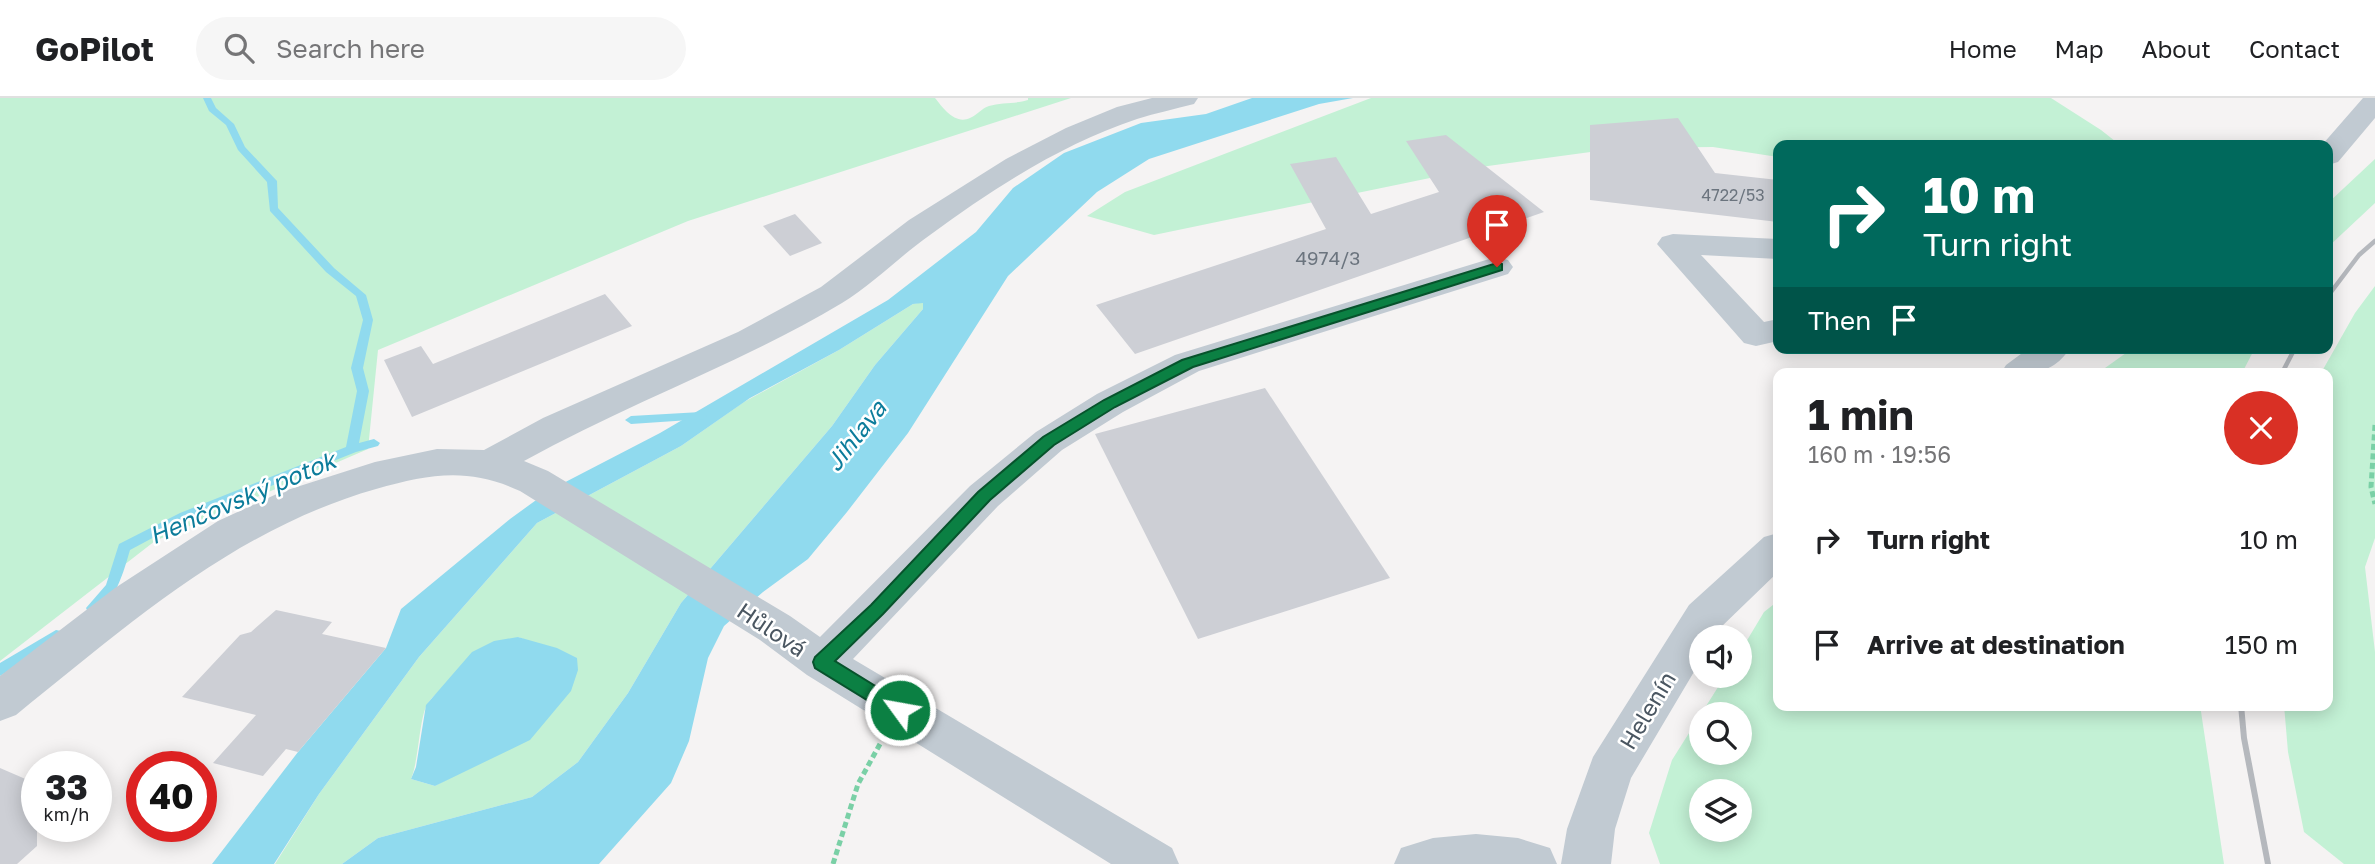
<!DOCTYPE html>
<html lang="en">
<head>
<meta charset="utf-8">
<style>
	body { margin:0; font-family:"Golos Text",sans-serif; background:#f6f6f6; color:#202124; height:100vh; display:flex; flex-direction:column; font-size:26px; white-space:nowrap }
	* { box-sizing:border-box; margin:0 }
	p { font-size:23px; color:#757577 }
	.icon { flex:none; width:38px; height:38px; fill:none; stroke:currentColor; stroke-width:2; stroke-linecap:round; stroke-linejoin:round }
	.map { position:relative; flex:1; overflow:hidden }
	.panel { position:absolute; left:1773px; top:270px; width:560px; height:343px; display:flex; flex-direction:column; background:#fff; border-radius:14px; box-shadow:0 4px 18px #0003 }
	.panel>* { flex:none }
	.hud { position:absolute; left:1773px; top:42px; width:560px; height:214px; border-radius:14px; box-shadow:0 4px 18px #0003; background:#00695c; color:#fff; overflow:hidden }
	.buttons { position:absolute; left:1689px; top:527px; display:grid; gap:14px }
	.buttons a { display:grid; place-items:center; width:63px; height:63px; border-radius:50%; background:#fff; box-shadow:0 4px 18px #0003; font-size:35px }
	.speed { position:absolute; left:21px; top:653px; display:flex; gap:14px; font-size:35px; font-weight:700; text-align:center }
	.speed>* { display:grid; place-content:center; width:91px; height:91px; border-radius:50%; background:#fff; box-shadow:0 4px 18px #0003; line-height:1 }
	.speed small { font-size:18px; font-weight:400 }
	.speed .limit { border:10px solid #d22; background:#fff; color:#111 }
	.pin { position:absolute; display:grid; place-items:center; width:60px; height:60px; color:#fff; margin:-72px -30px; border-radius:50% 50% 50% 0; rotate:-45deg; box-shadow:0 0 7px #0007 }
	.pin .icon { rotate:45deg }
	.me { position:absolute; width:77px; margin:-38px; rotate:302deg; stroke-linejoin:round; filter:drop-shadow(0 0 5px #0008) }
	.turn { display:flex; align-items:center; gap:24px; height:147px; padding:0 35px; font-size:32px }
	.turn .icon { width:91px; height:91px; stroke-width:2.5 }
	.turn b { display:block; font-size:49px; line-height:60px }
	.then { display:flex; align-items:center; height:66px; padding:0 35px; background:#0003; gap:14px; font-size:26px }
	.round { display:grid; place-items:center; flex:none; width:74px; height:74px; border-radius:37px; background:#f6f6f6 }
	.summary { display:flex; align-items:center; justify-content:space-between; height:119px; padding:0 35px }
	h1 { font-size:42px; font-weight:700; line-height:52px }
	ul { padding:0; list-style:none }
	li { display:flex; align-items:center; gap:21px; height:105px; padding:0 35px }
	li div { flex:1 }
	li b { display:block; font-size:26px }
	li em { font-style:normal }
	header { display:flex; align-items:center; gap:42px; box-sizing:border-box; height:98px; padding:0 35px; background:#fff; border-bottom:2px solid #e0e0e0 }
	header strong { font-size:33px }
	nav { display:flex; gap:38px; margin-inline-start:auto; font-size:24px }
	.search { width:490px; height:63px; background:#f6f6f6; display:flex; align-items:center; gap:18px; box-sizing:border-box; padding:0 24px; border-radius:38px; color:#757577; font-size:26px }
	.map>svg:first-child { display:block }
</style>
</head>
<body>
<header>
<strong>GoPilot</strong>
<div class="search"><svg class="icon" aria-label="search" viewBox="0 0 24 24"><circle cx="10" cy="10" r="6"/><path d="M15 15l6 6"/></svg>Search here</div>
<nav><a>Home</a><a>Map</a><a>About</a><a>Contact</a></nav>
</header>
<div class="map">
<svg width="2375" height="766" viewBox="0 0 2375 766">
	<rect width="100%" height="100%" fill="#f5f3f3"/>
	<g fill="#c3f1d5" fill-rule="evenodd">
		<path d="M0,0h935c8,10 20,27 35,20 7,-3 12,-10 19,-12 12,-4 27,-2 39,-6v-2h43l-383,123 -310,129 -10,99 -213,92 -155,120z"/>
		<polygon points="1371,0 2051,0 2101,32 2120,47 1778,47 1778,59 1713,49 1620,50 1488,68 1154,137 1087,118 1125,94"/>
		<polygon points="2375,61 2375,105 2328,149 2328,105"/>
		<polygon points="2375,188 2375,440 2365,469 2375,554 2375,766 2344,766 2304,734 2288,654 2284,607 2328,607 2328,275 2321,275 2355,215"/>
		<path d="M923,204v7l-48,56 -43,61 -151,177 -53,90 -50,69 -46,35 -154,41 -36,26h-67l44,-70 100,-137 118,-134 144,-77 63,-44 95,-52 74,-46zM518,539l16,6 -62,123 -37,20 -24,-7c8,-19 8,-60 16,-74 9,-18 71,-54 91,-68z"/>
		<polygon points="2133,250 2255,250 2242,275 2098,275"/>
		<path d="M1778,503v104h422l24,159h-564l-11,-31 23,-73 53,-84h15v-24l24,-40zM1740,616v38h-39v-38zM1740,693v39h-39v-39z"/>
	</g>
	<g fill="#90daee">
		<polygon points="1252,0 1353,0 1319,6 1149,61 1097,94 1008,178 908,335 847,414 808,461 763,494 724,528 708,560 689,643 671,685 599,766 342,766 378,740 532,699 578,664 628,595 681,505 832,328 875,267 923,211 923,205 913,206 839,252 750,300 681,348 537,425 419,559 319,696 274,766 212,766 298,654 386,550 401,511 510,421 550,392 660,335 888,202 976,134 1013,90 1064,55 1141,25 1206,16"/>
		<polygon points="518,539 557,550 577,560 578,572 571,593 530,642 435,688 411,681 416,669 426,607 472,554 494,543"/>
	</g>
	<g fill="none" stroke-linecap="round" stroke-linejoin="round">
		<g fill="#90daee" fill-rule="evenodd">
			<path d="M203,0h8l5,10 18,16 11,23 32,34 1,27 56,60 32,27 7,25 -10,48 6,23 -10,52 15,-4 6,4 -2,3 -22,6 -168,67 -58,31c-5,17 -18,67 -42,62l-2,-4 20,-23 13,-41 61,-31 166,-66 11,-56 -6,-23 12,-48 -7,-24 -30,-24 -56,-61 -3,-29 -29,-32 -12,-25 -17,-14z"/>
			<polygon points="701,314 705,315 707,318 705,321 631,326 625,322 631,318"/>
			<polygon points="56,532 61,533 63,537 61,541 0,578 0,565"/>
		</g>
	</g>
	<g fill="#cdcfd5">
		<polygon points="1678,20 1715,75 1778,82 1778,124 1590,102 1590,27"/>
		<polygon points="1446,37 1544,114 1135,256 1096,207 1326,131 1290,66 1336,59 1371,116 1439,94 1406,43"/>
		<polygon points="795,116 822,145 790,158 763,128"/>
		<polygon points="605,196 632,228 412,319 384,262 421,248 433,266"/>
		<polygon points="1265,290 1390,480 1198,541 1095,336"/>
		<polygon points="276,512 332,524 322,536 386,550 298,654 286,651 263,678 213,665 256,617 182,599 240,537 251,534"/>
		<polygon points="0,670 37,686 37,748 17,766 0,766"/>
	</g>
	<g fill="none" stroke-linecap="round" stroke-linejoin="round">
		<g stroke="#7ad0a6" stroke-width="5" stroke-dasharray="6 3.5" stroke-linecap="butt">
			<polyline points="2375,327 2371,389 2375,406"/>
			<polyline points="833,766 858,686 880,646"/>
		</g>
		<g fill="#c1cad2" fill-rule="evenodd">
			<path d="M1152,0h46l-4,6c-19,5 -38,9 -57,15 -73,24 -145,70 -207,116 -30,21 -57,49 -88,68 -102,61 -214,100 -318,158l24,10 242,145 30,21 150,-151 66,-54 61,-38 78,-39 311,-95 11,-3 11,3 5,7 -5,7 -309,97 -76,41 -61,38 -64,56 -145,153 319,189 7,16h-68l-304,-189 -47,-35 -240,-149c-52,-24 -90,-17 -144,-2 -141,40 -248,136 -360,226l-16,6v-45l115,-88 103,-67 63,-29 94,-30 62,-13 47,1 59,-32 195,-86 83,-45 88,-67 97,-61 60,-31 51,-21z"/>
			<polygon points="2363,0 2375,0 2375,20 2338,64 2328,67 2328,47 2322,47"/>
			<polygon points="1673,136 1778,141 1778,161 1701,157 1764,224 1778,221 1778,243 1756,248 1744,245 1657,146 1662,139"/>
			<path d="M2029,250h41c-18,28 -39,25 -69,25l5,-8z"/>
			<polygon points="1778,435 1778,474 1719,531 1714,539 1701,539 1701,562 1631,680 1615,731 1611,766 1561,766 1567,731 1593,659 1689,507 1764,439"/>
			<polygon points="1476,736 1518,740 1550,750 1557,766 1394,766 1401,750 1433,740"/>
		</g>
		<g stroke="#b5b8bd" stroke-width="4.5">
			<polyline points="2328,198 2359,157 2375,143"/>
			<polyline points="2282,275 2295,250"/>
		</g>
		<polyline stroke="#b5b8bd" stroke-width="6" points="2241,607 2244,640 2268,766"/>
	</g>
	<polygon fill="#0b8043" stroke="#07532c" stroke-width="2" points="1497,165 1502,166 1502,172 1193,269 1115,309 1054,347 990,402 883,516 835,563 906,607 909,612 906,618 900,620 893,618 815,570 813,564 815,559 871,507 978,394 1043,339 1104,302 1182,262"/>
	<g text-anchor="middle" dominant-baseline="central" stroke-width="5" stroke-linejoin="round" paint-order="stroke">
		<g font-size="16" fill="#6b747e">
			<text x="1733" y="97">4722/53</text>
		</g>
		<g font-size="19" fill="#6b747e">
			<text x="1328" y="159">4974/3</text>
		</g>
		<g font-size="23" fill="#4a5661" stroke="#fff">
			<text transform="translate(772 531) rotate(34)">Hůlová</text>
			<text transform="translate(1647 612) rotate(-59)">Helenín</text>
		</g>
		<g font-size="24" font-style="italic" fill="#0c7c9b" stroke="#fff">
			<text transform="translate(855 337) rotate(-52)">Jihlava</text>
			<text transform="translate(242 399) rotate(-23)">Henčovský potok</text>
		</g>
	</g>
</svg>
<div class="buttons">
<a><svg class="icon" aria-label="sound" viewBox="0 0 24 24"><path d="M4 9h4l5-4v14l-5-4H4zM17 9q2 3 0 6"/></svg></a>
<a><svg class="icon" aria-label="search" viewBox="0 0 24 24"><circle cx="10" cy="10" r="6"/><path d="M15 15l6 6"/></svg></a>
<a><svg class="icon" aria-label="layers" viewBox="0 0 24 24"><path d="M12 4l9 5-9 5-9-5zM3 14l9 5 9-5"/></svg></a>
</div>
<div class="speed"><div>33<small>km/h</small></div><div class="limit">40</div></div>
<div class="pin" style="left:1497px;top:169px;background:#d93025"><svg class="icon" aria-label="arrive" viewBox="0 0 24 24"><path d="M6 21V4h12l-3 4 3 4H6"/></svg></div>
<svg class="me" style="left:900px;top:612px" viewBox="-20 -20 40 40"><circle r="17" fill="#0b8043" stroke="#fff" stroke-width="3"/><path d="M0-11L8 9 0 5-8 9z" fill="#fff"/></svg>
<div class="hud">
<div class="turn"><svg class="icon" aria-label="right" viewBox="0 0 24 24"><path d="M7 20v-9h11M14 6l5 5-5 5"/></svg><div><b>10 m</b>Turn right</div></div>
<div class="then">Then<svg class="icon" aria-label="arrive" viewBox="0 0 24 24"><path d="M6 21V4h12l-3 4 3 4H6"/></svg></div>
</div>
<section class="panel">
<div class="summary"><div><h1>1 min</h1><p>160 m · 19:56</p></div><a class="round" style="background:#d93025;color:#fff"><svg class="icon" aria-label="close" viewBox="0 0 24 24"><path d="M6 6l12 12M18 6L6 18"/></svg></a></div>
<ul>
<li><svg class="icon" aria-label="right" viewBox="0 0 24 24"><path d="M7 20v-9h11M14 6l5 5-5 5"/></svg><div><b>Turn right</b></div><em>10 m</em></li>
<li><svg class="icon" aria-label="arrive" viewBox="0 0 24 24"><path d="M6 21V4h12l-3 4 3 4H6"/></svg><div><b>Arrive at destination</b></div><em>150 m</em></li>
</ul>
</section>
</div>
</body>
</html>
